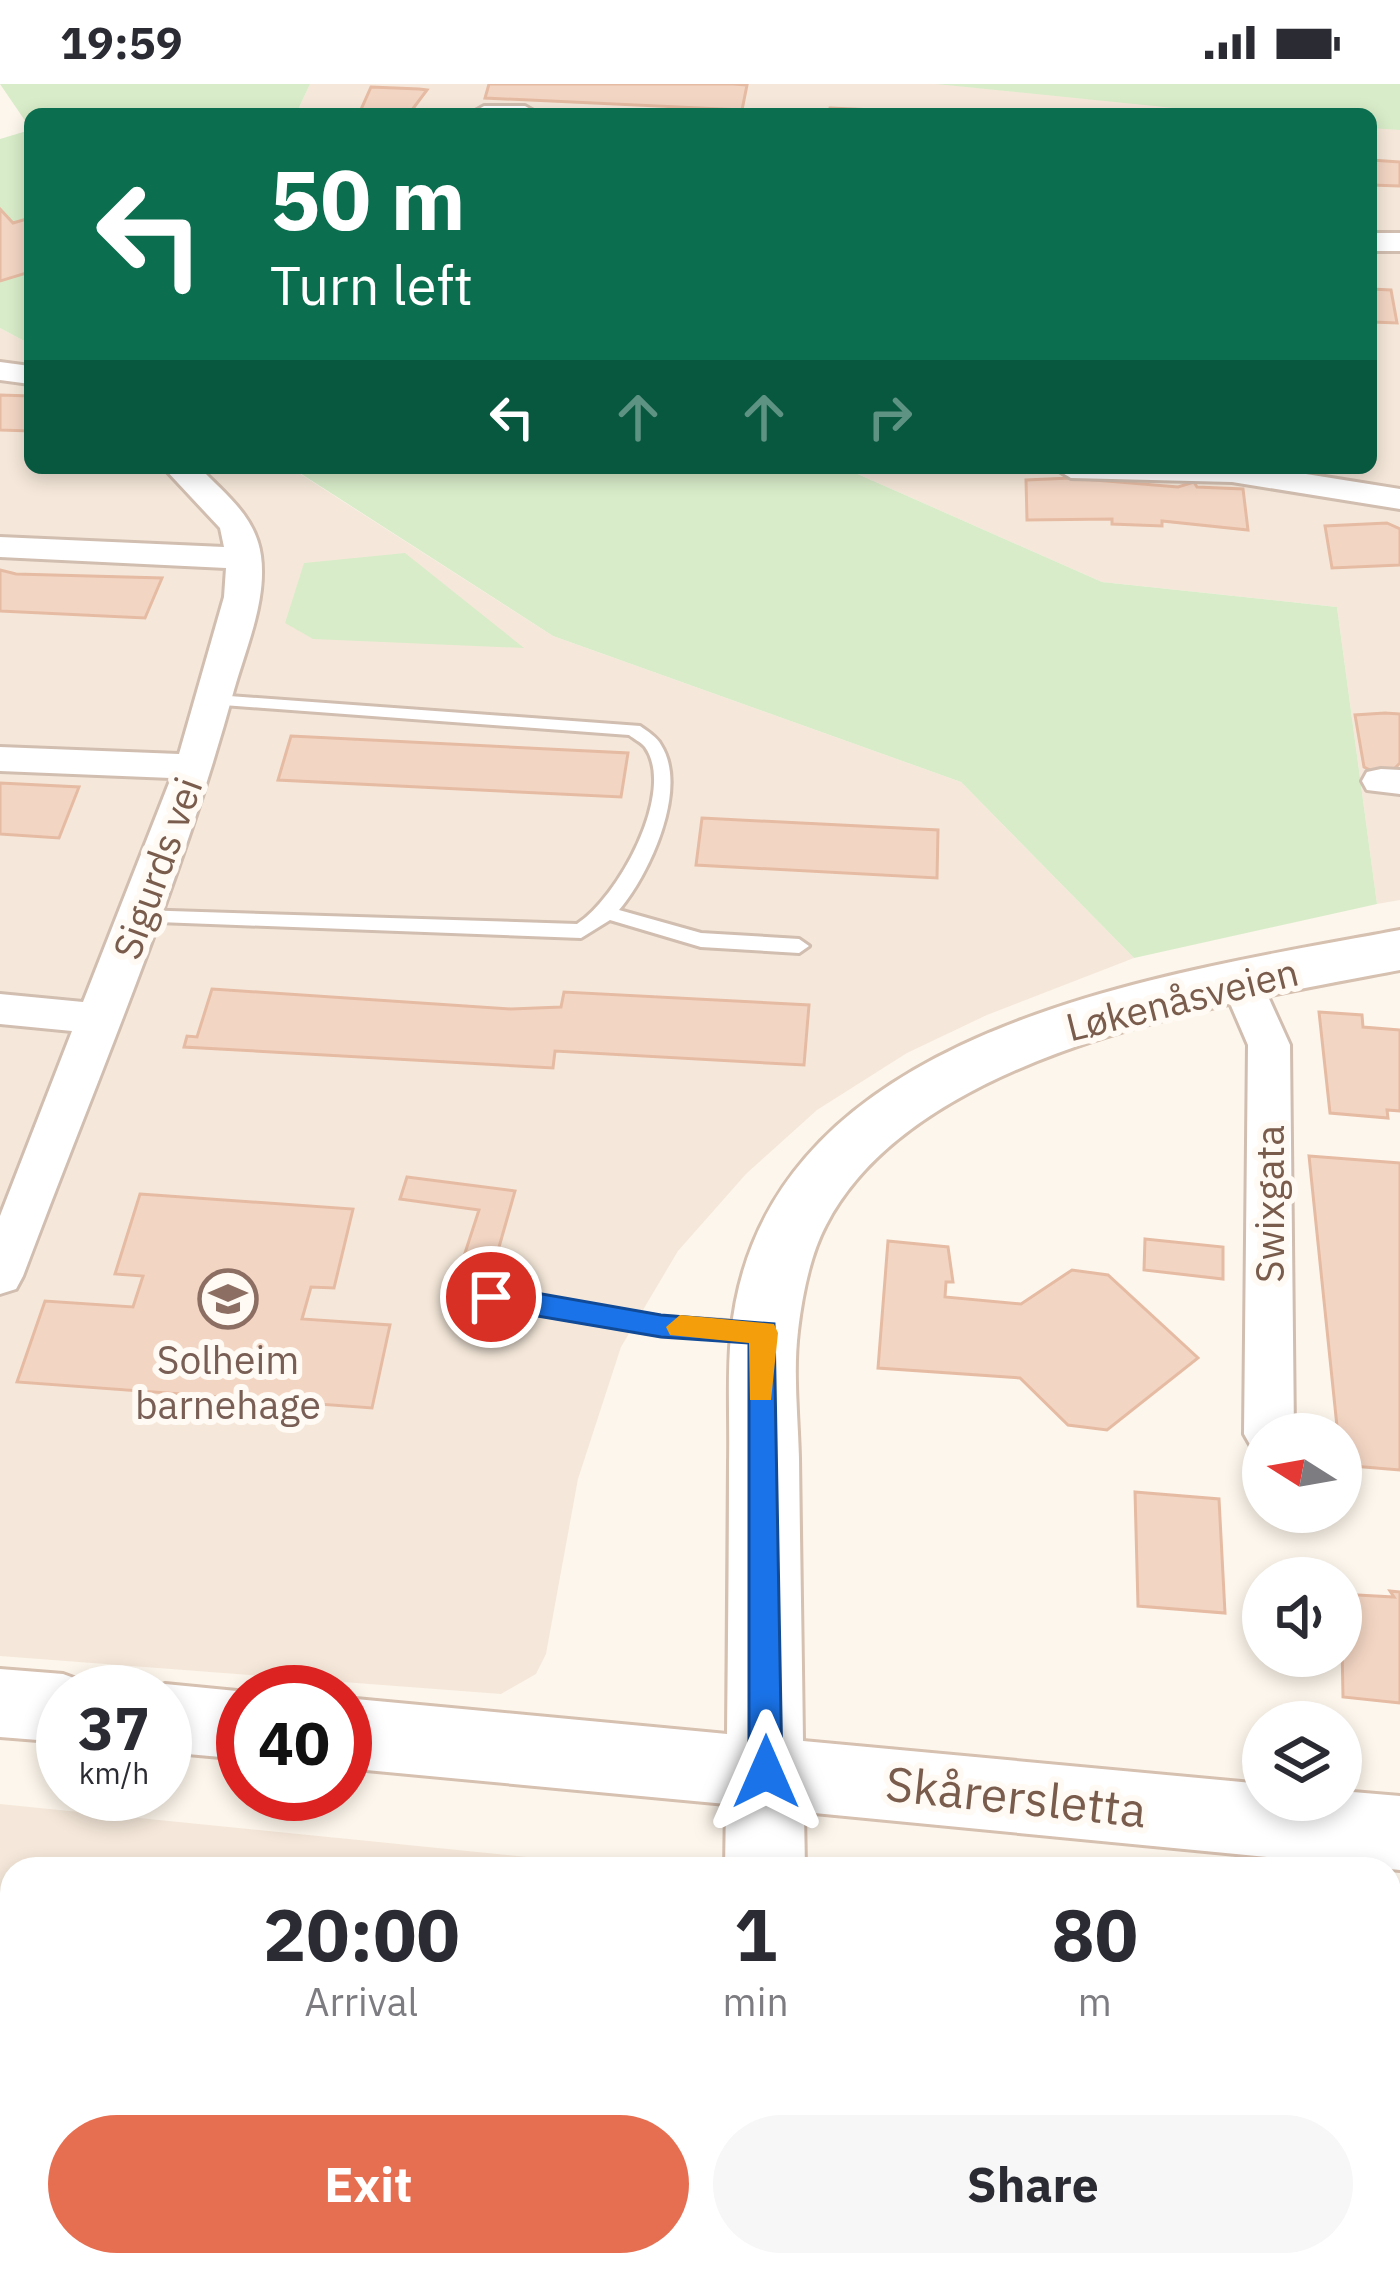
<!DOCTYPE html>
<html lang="en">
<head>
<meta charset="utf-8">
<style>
	body { margin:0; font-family:"IBM Plex Sans",sans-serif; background:#f7f7f7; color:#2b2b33; height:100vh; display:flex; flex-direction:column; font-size:45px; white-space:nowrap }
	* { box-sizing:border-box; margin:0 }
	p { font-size:39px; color:#7c7c81 }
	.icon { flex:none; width:66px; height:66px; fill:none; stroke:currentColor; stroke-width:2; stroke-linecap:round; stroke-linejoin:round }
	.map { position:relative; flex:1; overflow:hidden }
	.side { position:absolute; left:0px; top:1773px; width:1401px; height:420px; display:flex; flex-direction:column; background:#fff; border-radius:36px 36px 0 0; box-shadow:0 6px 18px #0003 }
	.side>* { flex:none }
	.banner { position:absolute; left:24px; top:24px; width:1353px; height:366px; border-radius:18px; box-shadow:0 6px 18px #0003; background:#0b6e4f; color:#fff; overflow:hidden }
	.needle { width:78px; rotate:281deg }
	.controls { position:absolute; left:1242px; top:1329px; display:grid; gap:24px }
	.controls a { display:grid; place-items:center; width:120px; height:120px; border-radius:50%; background:#fff; box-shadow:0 6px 18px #0003; font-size:60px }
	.speed { position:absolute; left:36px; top:1581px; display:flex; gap:24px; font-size:60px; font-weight:700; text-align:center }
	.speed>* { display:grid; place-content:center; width:156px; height:156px; border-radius:50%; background:#fff; box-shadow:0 6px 18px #0003; line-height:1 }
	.speed small { font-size:30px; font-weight:400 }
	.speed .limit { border:18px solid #d22; background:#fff; color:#111 }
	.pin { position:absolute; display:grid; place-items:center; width:102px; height:102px; color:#fff; margin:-51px; border:6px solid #fff; border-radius:50%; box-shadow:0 3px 12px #0007 }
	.me { position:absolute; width:132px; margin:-66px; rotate:0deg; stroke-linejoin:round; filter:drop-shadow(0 0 9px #0008) }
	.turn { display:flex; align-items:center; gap:42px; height:252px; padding:0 48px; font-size:54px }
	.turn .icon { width:156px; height:156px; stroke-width:2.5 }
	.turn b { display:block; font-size:84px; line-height:102px }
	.lanes { display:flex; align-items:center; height:114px; padding:0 48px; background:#0003; justify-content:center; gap:60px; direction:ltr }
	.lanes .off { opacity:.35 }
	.eta { display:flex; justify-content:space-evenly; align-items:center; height:204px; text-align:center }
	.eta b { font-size:72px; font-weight:700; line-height:84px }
	.primary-button { display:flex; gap:24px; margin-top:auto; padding:24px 48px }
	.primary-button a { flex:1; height:138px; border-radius:72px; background:#e76f51; color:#fff; font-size:48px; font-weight:700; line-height:138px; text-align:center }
	.primary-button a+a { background:#f7f7f7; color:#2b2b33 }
	.status { display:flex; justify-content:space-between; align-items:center; height:84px; padding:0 60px; background:#fff; direction:ltr }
	.status svg { height:33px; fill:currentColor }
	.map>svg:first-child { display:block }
</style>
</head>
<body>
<div class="status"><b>19:59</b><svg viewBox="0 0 49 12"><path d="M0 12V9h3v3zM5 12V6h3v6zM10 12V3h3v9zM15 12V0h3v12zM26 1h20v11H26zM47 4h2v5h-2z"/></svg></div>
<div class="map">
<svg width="1400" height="2193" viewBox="0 0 1400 2193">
	<rect width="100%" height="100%" fill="#fdf6ec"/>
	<g fill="#f5e8da">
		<polygon points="310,0 941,0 1243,30 296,30"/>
		<polygon points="1371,43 1400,45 1400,816 1377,820 1337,523 1102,498 844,384 1371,384"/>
		<polygon points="0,244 30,260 30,384 291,384 553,552 961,698 1134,874 987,931 907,969 817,1026 746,1090 678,1167 621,1263 578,1395 546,1570 536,1590 501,1610 0,1572"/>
		<polygon points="0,1720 537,1774 569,1785 12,1785 12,2181 650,2181 649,2193 0,2193"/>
	</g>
	<g fill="#d8ecc9">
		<polygon points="0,0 310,0 296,30 30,30 30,44"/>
		<polygon points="936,0 1400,0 1400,46 1371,44 1371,30 1233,30"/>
		<polygon points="30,46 30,260 0,244 0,55"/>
		<polygon points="292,384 844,384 1102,498 1337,523 1377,820 1134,874 961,698 553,552"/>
		<polygon points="405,469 524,564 313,555 285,539 304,479"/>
	</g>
	<g fill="#f3d5c3" stroke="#e6bba3" stroke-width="3">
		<polygon points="489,0 733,0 747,1 742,26 485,14"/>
		<polygon points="371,3 419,5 427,6 409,30 359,30"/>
		<polygon points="830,24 964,30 829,30"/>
		<polygon points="1371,76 1400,78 1400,102 1371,101"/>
		<polygon points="0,125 13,139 30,134 30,188 0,197"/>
		<polygon points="1371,205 1391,206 1397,239 1373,238"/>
		<polygon points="0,311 30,312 30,347 0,346"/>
		<polygon points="1071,394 1178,403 1194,398 1197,403 1243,405 1248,446 1162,437 1162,442 1112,440 1112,435 1027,436 1026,396"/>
		<polygon points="1387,439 1400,445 1400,481 1332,484 1325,442"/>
		<polygon points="0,486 16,490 162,494 145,534 0,527"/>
		<polygon points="1385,629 1400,630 1400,679 1392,687 1370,686 1364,683 1355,631"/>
		<polygon points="291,652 628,669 621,713 278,696"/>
		<polygon points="0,699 79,703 59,754 0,750"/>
		<polygon points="702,734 938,746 937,794 696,781"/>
		<polygon points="212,905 511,925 561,923 564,908 809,921 804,981 555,967 553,984 184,963 187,952 197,953"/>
		<polygon points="1319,928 1362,931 1363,943 1400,946 1400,1027 1387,1026 1388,1034 1330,1029"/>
		<polygon points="1309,1072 1400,1079 1400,1386 1341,1381"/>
		<polygon points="407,1093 515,1107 495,1177 464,1172 479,1126 400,1115"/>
		<polygon points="140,1110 353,1125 334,1204 311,1203 302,1235 390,1241 372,1324 17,1298 45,1217 133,1223 143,1192 115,1190"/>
		<polygon points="1145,1155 1223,1163 1223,1195 1144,1186"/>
		<polygon points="888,1157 948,1163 953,1198 946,1198 945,1213 1021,1220 1072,1186 1108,1191 1198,1274 1107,1346 1068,1341 1020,1294 878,1284"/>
		<polygon points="1135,1408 1219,1415 1225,1529 1138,1522"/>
		<polygon points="1390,1507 1400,1508 1400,1619 1343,1613 1341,1510 1394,1513"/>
		<polygon points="0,1854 12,1855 12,1942 0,1941"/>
		<polygon points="1389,1973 1400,1974 1400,2193 932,2193 932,2181 1389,2181"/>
		<polygon points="426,2181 502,2181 500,2191"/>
	</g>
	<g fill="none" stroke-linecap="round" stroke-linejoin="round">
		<defs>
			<g id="lane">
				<path d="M216,611l424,31c7,5 17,11 21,19 28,44 -12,130 -42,165l82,23 98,6 10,7 -10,7 -98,-6 -91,-27 -29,18 -449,-17 -2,-5 2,-5 7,-1 438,14c40,-25 100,-132 68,-177 -4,-5 -11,-8 -16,-12l-419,-31 -3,-4z"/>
				<polygon points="491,1204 661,1233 757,1239 765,1242 768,1248 765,1254 757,1257 661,1251 491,1222 483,1219 480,1213 483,1207"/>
			</g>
			<g id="street">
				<polygon points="484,22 525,22 539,30 470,30"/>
				<rect x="1371" y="149" width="29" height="18"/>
				<polygon points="0,278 30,282 30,300 0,296"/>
				<path d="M164,384h36c26,27 56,49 61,88 6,44 -15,92 -27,134 -55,201 -138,391 -211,586l-7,13 -16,5v-78l72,-185 -72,-7v-30l83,8 88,-224 -171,-7v-24l179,7 45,-157 2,-29 -226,-11v-20l224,10 -4,-19z"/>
				<polygon points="1054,384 1269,384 1400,405 1400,425 1232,398 1071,394"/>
				<polygon points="1381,685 1400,686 1400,710 1367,706 1362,697 1367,688"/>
				<polygon points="1241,881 1256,886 1290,961 1294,1350 1263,1350 1263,1368 1252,1364 1244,1350 1248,961 1220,896 1226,886"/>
			</g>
			<g id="secondary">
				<path d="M1400,846v40c-174,33 -484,81 -574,255 -16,30 -24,72 -28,106 -5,41 0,86 1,127 1,94 3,189 4,283l460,43v16h78v-9l59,5v74l-596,-58 1,57h-80l1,-65 -381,-36v-70l382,36c1,-91 2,-182 2,-272 1,-42 -2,-86 2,-127 29,-308 429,-360 669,-405z"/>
				<polygon points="0,1585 63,1590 90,1600 93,1608 63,1608 63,1658 0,1653"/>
				<polygon points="165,1600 247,1608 243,1675 165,1668 165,1608 143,1608"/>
				<polygon points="712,2181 800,2181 799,2193 711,2193"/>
			</g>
		</defs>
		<use href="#lane" stroke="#d1beb0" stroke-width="6"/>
		<use href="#street" stroke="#d1beb0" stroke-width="6"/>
		<use href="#secondary" stroke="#d6c0b0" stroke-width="6"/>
		<use href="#lane" fill="#fff" fill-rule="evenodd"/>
		<use href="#street" fill="#fff" fill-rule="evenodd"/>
		<use href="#secondary" fill="#fff" fill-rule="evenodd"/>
	</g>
	<polygon fill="#1a73e8" stroke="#114b97" stroke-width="3" points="491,1201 661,1231 774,1240 782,1688 777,1699 766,1703 754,1699 749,1688 749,1259 661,1253 491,1224 477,1213"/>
	<polygon fill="#f59e0b" points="680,1231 774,1240 778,1249 771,1316 750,1316 749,1259 670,1251 666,1243"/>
	<defs>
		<symbol id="school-ring" viewBox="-11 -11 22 22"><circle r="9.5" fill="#fffaf3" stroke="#8d6e63" stroke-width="1.5"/><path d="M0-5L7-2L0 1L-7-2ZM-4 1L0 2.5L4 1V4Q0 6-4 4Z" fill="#8d6e63"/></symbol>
	</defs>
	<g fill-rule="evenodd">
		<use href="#school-ring" x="195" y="1182" width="66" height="66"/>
	</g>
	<g text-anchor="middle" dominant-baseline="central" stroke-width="12" stroke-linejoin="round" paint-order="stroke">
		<g font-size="39" fill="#7a5c4d" stroke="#fffaf3">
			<text transform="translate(157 784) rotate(-70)">Sigurds vei</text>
			<text transform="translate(1182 915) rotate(-14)">Løkenåsveien</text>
			<text transform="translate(1269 1120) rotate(-90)">Swixgata</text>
		</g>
		<g font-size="39" fill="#785e54" stroke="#fffaf3">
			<text x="228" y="1275">Solheim<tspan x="228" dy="45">barnehage</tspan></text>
		</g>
		<g font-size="48" fill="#7a5c4d" stroke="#fffaf3">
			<text transform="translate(1016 1712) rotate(6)">Skårersletta</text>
		</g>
	</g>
</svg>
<div class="controls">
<a><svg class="needle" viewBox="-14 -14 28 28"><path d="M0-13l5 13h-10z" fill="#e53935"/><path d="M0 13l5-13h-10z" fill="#7c7c81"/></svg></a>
<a><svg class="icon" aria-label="sound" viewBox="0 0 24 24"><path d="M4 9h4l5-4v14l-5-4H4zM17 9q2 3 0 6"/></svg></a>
<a><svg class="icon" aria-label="layers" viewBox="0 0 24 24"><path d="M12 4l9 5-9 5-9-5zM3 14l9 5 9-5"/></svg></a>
</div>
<div class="speed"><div>37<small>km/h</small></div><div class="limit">40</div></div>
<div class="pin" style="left:491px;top:1213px;background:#d93025"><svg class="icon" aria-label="arrive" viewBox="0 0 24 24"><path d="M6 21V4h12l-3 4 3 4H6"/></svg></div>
<svg class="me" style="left:766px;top:1688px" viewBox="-20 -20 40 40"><path d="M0-17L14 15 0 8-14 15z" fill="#1a73e8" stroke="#fff" stroke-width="4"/></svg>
<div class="banner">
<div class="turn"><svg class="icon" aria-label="left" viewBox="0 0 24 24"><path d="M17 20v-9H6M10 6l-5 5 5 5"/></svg><div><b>50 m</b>Turn left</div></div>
<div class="lanes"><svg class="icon" aria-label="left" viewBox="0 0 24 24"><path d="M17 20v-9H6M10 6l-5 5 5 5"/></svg><svg class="icon off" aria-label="ahead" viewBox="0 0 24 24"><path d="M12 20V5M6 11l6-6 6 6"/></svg><svg class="icon off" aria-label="ahead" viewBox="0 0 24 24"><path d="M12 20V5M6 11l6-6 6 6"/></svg><svg class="icon off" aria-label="right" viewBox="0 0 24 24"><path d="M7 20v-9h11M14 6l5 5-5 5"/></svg></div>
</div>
<section class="side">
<div class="eta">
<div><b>20:00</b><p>Arrival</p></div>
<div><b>1</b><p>min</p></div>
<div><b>80</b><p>m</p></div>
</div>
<div class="primary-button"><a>Exit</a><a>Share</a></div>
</section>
</div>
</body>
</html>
